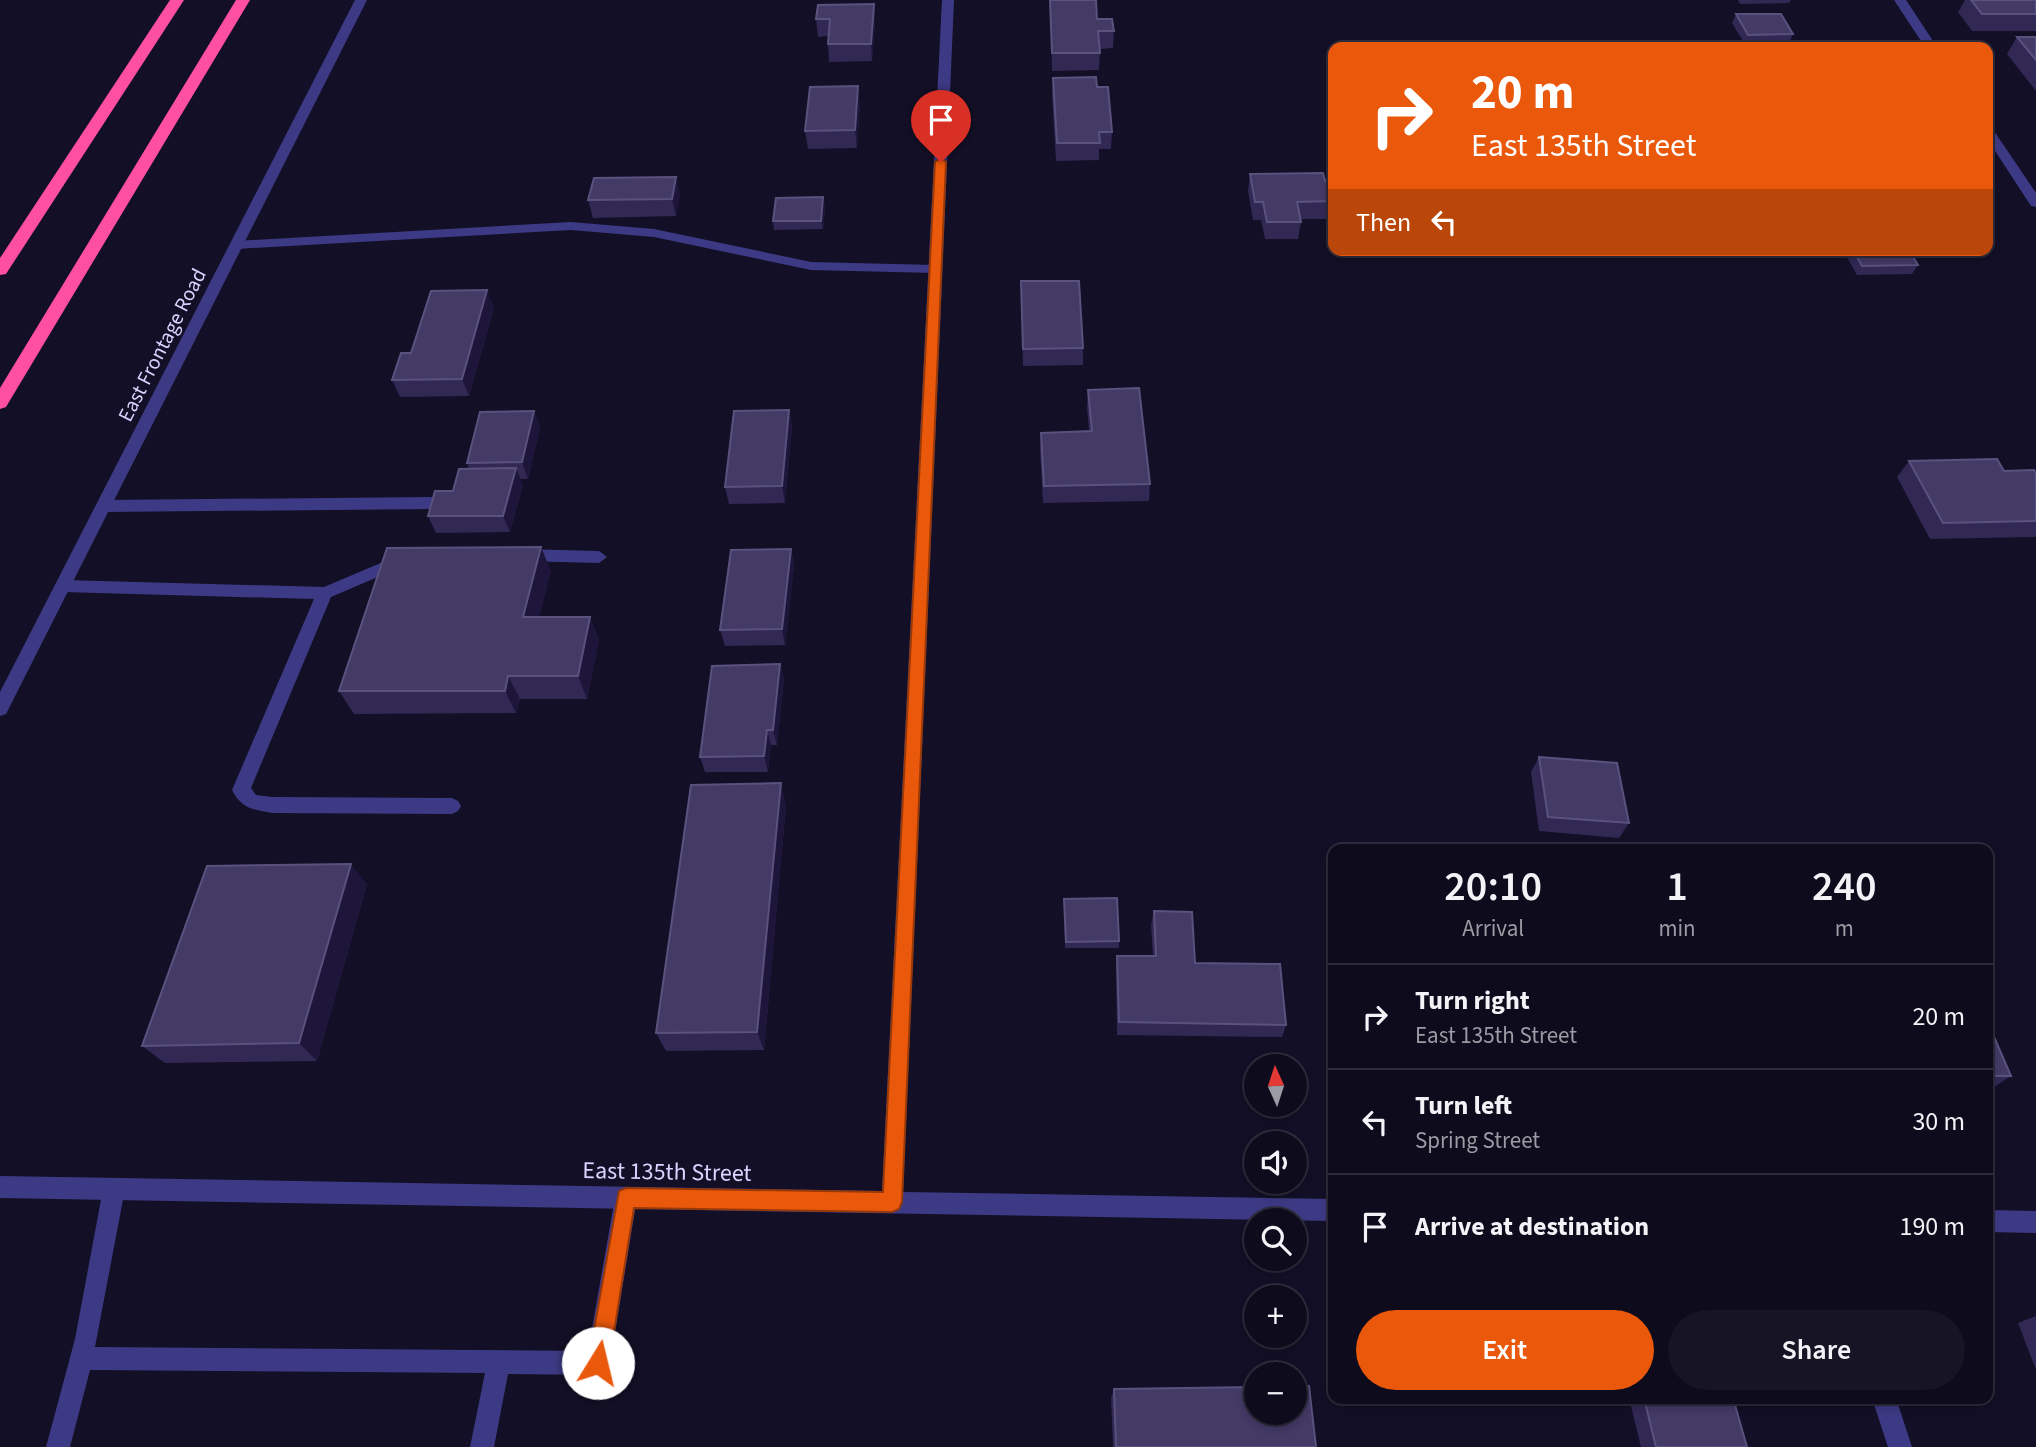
<!DOCTYPE html>
<html lang="en">
<head>
<meta charset="utf-8">
<style>
	body { margin:0; font-family:"Source Sans 3",sans-serif; background:#171425; color:#f1f3f6; height:100vh; display:flex; flex-direction:column; font-size:26px; white-space:nowrap }
	* { box-sizing:border-box; margin:0 }
	p { font-size:23px; color:#9b9ba3 }
	.icon { flex:none; width:38px; height:38px; fill:none; stroke:currentColor; stroke-width:2; stroke-linecap:round; stroke-linejoin:round }
	.map { position:relative; flex:1; overflow:hidden }
	.drawer { position:absolute; left:1328px; top:844px; width:665px; height:560px; display:flex; flex-direction:column; background:#0e0b1c; border-radius:14px; box-shadow:0 4px 10px #0003,0 0 0 2px #2e2b3b }
	.drawer>* { flex:none }
	.banner { position:absolute; left:1328px; top:42px; width:665px; height:214px; border-radius:14px; box-shadow:0 4px 10px #0003,0 0 0 2px #2e2b3b; background:#ea580c; color:#fff; overflow:hidden }
	.needle { width:46px; rotate:357deg }
	.tools { position:absolute; left:1244px; top:1054px; display:grid; gap:14px }
	.tools a { display:grid; place-items:center; width:63px; height:63px; border-radius:50%; background:#0e0b1c; box-shadow:0 4px 10px #0003,0 0 0 2px #2e2b3b; font-size:35px }
	.pin { position:absolute; display:grid; place-items:center; width:60px; height:60px; color:#fff; margin:-72px -30px; border-radius:50% 50% 50% 0; rotate:-45deg; box-shadow:0 0 7px #0007 }
	.pin .icon { rotate:45deg }
	.me { position:absolute; width:77px; margin:-38px; rotate:9deg; stroke-linejoin:round; filter:drop-shadow(0 0 5px #0008) }
	.turn { display:flex; align-items:center; gap:24px; height:147px; padding:0 28px; font-size:32px }
	.turn .icon { width:91px; height:91px; stroke-width:2.5 }
	.turn b { display:block; font-size:49px; line-height:60px }
	.then { display:flex; align-items:center; height:66px; padding:0 28px; background:#0003; gap:14px; font-size:26px }
	.eta { display:flex; justify-content:space-evenly; align-items:center; height:119px; text-align:center }
	.eta b { font-size:42px; font-weight:600; line-height:49px }
	.action { display:flex; gap:14px; margin-top:auto; padding:14px 28px }
	.action a { flex:1; height:80px; border-radius:42px; background:#ea580c; color:#fff; font-size:28px; font-weight:600; line-height:80px; text-align:center }
	.action a+a { background:#171425; color:#f1f3f6 }
	ul { padding:0; list-style:none }
	li { display:flex; align-items:center; gap:21px; height:105px; padding:0 28px; border-top:2px solid #2e2b3b }
	li div { flex:1 }
	li b { display:block; font-size:26px }
	li em { font-style:normal }
	.map>svg:first-child { display:block }
</style>
</head>
<body>
<div class="map">
<svg width="2036" height="1447" viewBox="0 0 2036 1447">
	<rect width="100%" height="100%" fill="#130f26"/>
	<g fill="none" stroke-linecap="round" stroke-linejoin="round">
		<g fill="#3d3a85" fill-rule="evenodd">
			<polygon points="571,222 654,229 811,262 935,265 942,269 935,273 811,270 654,237 571,230 236,249 229,245 236,241"/>
			<polygon points="433,497 441,503 433,509 104,512 96,506 104,500"/>
			<polygon points="521,549 599,551 607,557 599,563 521,561 513,555"/>
			<path d="M402,554l6,2 2,4 -2,4 -77,33 -80,191 5,7 16,2 180,1 6,3 3,5 -3,5 -6,3 -180,-1c-19,-3 -31,-5 -40,-23l82,-191 -251,-7 -8,-6 8,-6 261,7z"/>
			<polygon points="114,1178 122,1181 125,1189 95,1347 588,1351 615,1198 618,1190 626,1187 634,1190 637,1198 610,1363 606,1371 598,1375 508,1374 494,1447 470,1447 485,1373 90,1370 70,1447 46,1447 75,1339 103,1189 106,1181"/>
		</g>
		<g fill="#3d3a85" fill-rule="evenodd">
			<polygon points="942,0 954,0 903,1192 1334,1199 1334,1221 0,1198 0,1176 882,1191"/>
			<polygon points="1894,0 1906,0 1937,47 1925,47"/>
			<polygon points="1988,127 1992,128 2036,193 2036,207 2031,206 1988,140"/>
			<polygon points="1988,1210 2036,1211 2036,1233 1988,1232"/>
			<polygon points="1872,1398 1896,1398 1912,1447 1888,1447"/>
		</g>
		<polygon fill="#3d3a85" fill-rule="evenodd" points="355,0 367,0 6,714 0,716 0,692"/>
		<g fill="#ff4fa3" fill-rule="evenodd">
			<polygon points="170,0 184,0 6,274 0,275 0,258"/>
			<polygon points="236,0 250,0 6,407 0,409 0,388"/>
		</g>
	</g>
	<g fill="#312854">
		<polygon points="1050,0 1097,19 1114,31 1113,48 1100,49 1099,70 1052,71"/>
		<polygon points="1738,0 1791,0 1789,3 1740,4"/>
		<polygon points="1965,0 2036,0 2036,31 1972,31 1958,12"/>
		<polygon points="874,4 875,21 872,61 829,62 828,44 828,36 818,37 816,19"/>
		<polygon points="1736,14 1793,34 1789,43 1744,43 1732,23"/>
		<polygon points="2017,37 2036,37 2036,91 2007,54"/>
		<polygon points="1053,78 1097,87 1112,132 1111,149 1099,149 1099,160 1056,161 1052,95"/>
		<polygon points="860,103 857,148 808,149 805,131"/>
		<polygon points="1250,174 1334,180 1334,219 1301,219 1301,222 1298,239 1265,239 1261,220 1253,220 1248,191"/>
		<polygon points="680,194 676,216 593,218 588,200"/>
		<polygon points="823,197 825,206 823,229 774,230 773,221"/>
		<polygon points="1843,250 1909,250 1918,265 1912,274 1857,275"/>
		<polygon points="1021,281 1083,348 1083,365 1023,366"/>
		<polygon points="494,308 469,396 400,397 392,380 411,353"/>
		<polygon points="1088,390 1150,484 1149,501 1043,503 1040,450 1041,433 1089,431 1087,407"/>
		<polygon points="789,410 792,427 785,503 729,504 725,487"/>
		<polygon points="534,411 540,428 528,479 520,479 523,485 510,532 436,533 428,516 453,491 469,469 467,463"/>
		<polygon points="1909,461 2036,473 2036,537 1930,539 1897,477"/>
		<polygon points="791,549 794,566 785,645 725,646 720,630"/>
		<polygon points="551,571 539,617 590,617 599,640 587,699 520,699 516,713 354,714 339,691"/>
		<polygon points="780,664 784,680 777,745 771,745 768,772 705,772 700,757"/>
		<polygon points="1539,757 1629,823 1619,838 1539,831 1531,772"/>
		<polygon points="786,805 764,1050 666,1051 656,1033"/>
		<polygon points="1899,843 1952,849 1894,849"/>
		<polygon points="367,884 317,1061 165,1063 142,1046"/>
		<polygon points="1064,899 1119,941 1119,948 1065,948"/>
		<polygon points="1154,911 1195,963 1286,1025 1282,1037 1117,1035 1116,969 1117,956 1153,956 1151,925"/>
		<polygon points="1988,1023 2011,1076 1988,1091"/>
		<polygon points="2036,1316 2036,1370 2018,1323"/>
		<polygon points="1114,1389 1316,1447 1113,1447 1111,1398"/>
		<polygon points="1629,1398 1733,1398 1747,1447 1641,1447"/>
	</g>
	<g fill="#1d163a">
		<polygon points="874,4 875,21 872,61 871,44"/>
		<polygon points="858,86 860,103 857,148 855,130"/>
		<polygon points="676,177 680,194 676,216 672,199"/>
		<polygon points="823,197 825,206 823,229 821,221"/>
		<polygon points="487,290 494,308 469,396 462,379"/>
		<polygon points="789,410 792,427 785,503 782,486"/>
		<polygon points="534,411 540,428 528,479 522,462"/>
		<polygon points="516,468 523,485 510,532 503,516"/>
		<polygon points="541,547 551,571 534,640 523,617"/>
		<polygon points="791,549 794,566 785,645 782,629"/>
		<polygon points="590,617 599,640 587,699 578,676"/>
		<polygon points="780,664 784,680 777,745 773,730"/>
		<polygon points="508,676 520,699 516,713 505,691"/>
		<polygon points="767,730 771,745 768,772 764,756"/>
		<polygon points="781,783 786,805 764,1050 757,1032"/>
		<polygon points="351,864 367,884 317,1061 299,1043"/>
	</g>
	<g fill="#433a66" stroke="#5a527e" stroke-width="2">
		<polygon points="1050,0 1096,0 1097,19 1112,19 1114,31 1098,31 1100,53 1052,53"/>
		<polygon points="1971,0 2036,0 2036,14 1982,14"/>
		<polygon points="874,4 871,44 828,44 830,19 816,19 818,5"/>
		<polygon points="1736,14 1781,14 1793,34 1748,35"/>
		<polygon points="2017,37 2036,37 2036,60"/>
		<polygon points="1096,77 1097,87 1108,87 1112,132 1099,132 1100,143 1057,143 1053,78"/>
		<polygon points="858,86 855,130 805,131 810,87"/>
		<polygon points="1323,173 1325,181 1334,180 1334,201 1297,202 1301,222 1267,222 1263,202 1255,202 1250,174"/>
		<polygon points="676,177 672,199 588,200 594,178"/>
		<polygon points="823,197 821,221 773,221 776,198"/>
		<polygon points="1853,250 1909,250 1918,265 1862,266"/>
		<polygon points="1021,281 1079,281 1083,348 1023,349"/>
		<polygon points="487,290 462,379 392,380 401,353 411,353 431,291"/>
		<polygon points="1139,388 1150,484 1044,486 1041,433 1092,431 1088,390"/>
		<polygon points="789,410 782,486 725,487 734,411"/>
		<polygon points="534,411 522,462 467,463 480,412"/>
		<polygon points="1997,459 2004,471 2034,470 2036,473 2036,521 1943,523 1909,461"/>
		<polygon points="516,468 503,516 428,516 435,491 453,491 459,469"/>
		<polygon points="541,547 523,617 590,617 578,676 508,676 505,691 339,691 387,548"/>
		<polygon points="791,549 782,629 720,630 731,550"/>
		<polygon points="780,664 773,730 767,730 764,756 700,757 712,666"/>
		<polygon points="1539,757 1617,763 1629,823 1548,817"/>
		<polygon points="781,783 757,1032 656,1033 691,785"/>
		<polygon points="1899,843 1949,843 1952,849 1902,849"/>
		<polygon points="351,864 299,1043 142,1046 207,866"/>
		<polygon points="1117,898 1119,941 1066,942 1064,899"/>
		<polygon points="1154,911 1192,912 1195,963 1280,964 1286,1025 1119,1022 1117,956 1156,956"/>
		<polygon points="1988,1023 2011,1076 1988,1076"/>
		<polygon points="1295,1386 1309,1386 1316,1447 1116,1447 1114,1389 1256,1387 1256,1412 1295,1412"/>
		<polygon points="1644,1398 1733,1398 1747,1447 1656,1447"/>
	</g>
	<polygon fill="#ea580c" stroke="#983908" stroke-width="2" points="941,158 946,162 902,1202 899,1209 892,1212 634,1208 609,1363 606,1370 598,1373 591,1370 588,1363 619,1191 626,1188 883,1192 935,162"/>
	<g text-anchor="middle" dominant-baseline="central" stroke-width="5" stroke-linejoin="round" paint-order="stroke">
		<g font-size="21" fill="#d9d4ff" stroke="#130f26">
			<text transform="translate(162 345) rotate(-63)">East Frontage Road</text>
		</g>
		<g font-size="24" fill="#d9d4ff" stroke="#130f26">
			<text transform="translate(667 1172) rotate(1)">East 135th Street</text>
		</g>
	</g>
</svg>
<div class="tools">
<a><svg class="needle" viewBox="-14 -14 28 28"><path d="M0-13l5 13h-10z" fill="#e53935"/><path d="M0 13l5-13h-10z" fill="#9b9ba3"/></svg></a>
<a><svg class="icon" aria-label="sound" viewBox="0 0 24 24"><path d="M4 9h4l5-4v14l-5-4H4zM17 9q2 3 0 6"/></svg></a>
<a><svg class="icon" aria-label="search" viewBox="0 0 24 24"><circle cx="10" cy="10" r="6"/><path d="M15 15l6 6"/></svg></a>
<a>+</a>
<a>−</a>
</div>
<div class="pin" style="left:941px;top:162px;background:#d93025"><svg class="icon" aria-label="arrive" viewBox="0 0 24 24"><path d="M6 21V4h12l-3 4 3 4H6"/></svg></div>
<svg class="me" style="left:598px;top:1363px" viewBox="-20 -20 40 40"><circle r="19" fill="#fff"/><path d="M0-13L10 11 0 6-10 11z" fill="#ea580c"/></svg>
<div class="banner">
<div class="turn"><svg class="icon" aria-label="right" viewBox="0 0 24 24"><path d="M7 20v-9h11M14 6l5 5-5 5"/></svg><div><b>20 m</b>East 135th Street</div></div>
<div class="then">Then<svg class="icon" aria-label="left" viewBox="0 0 24 24"><path d="M17 20v-9H6M10 6l-5 5 5 5"/></svg></div>
</div>
<section class="drawer">
<div class="eta">
<div><b>20:10</b><p>Arrival</p></div>
<div><b>1</b><p>min</p></div>
<div><b>240</b><p>m</p></div>
</div>
<ul>
<li><svg class="icon" aria-label="right" viewBox="0 0 24 24"><path d="M7 20v-9h11M14 6l5 5-5 5"/></svg><div><b>Turn right</b><p>East 135th Street</p></div><em>20 m</em></li>
<li><svg class="icon" aria-label="left" viewBox="0 0 24 24"><path d="M17 20v-9H6M10 6l-5 5 5 5"/></svg><div><b>Turn left</b><p>Spring Street</p></div><em>30 m</em></li>
<li><svg class="icon" aria-label="arrive" viewBox="0 0 24 24"><path d="M6 21V4h12l-3 4 3 4H6"/></svg><div><b>Arrive at destination</b></div><em>190 m</em></li>
</ul>
<div class="action"><a>Exit</a><a>Share</a></div>
</section>
</div>
</body>
</html>
